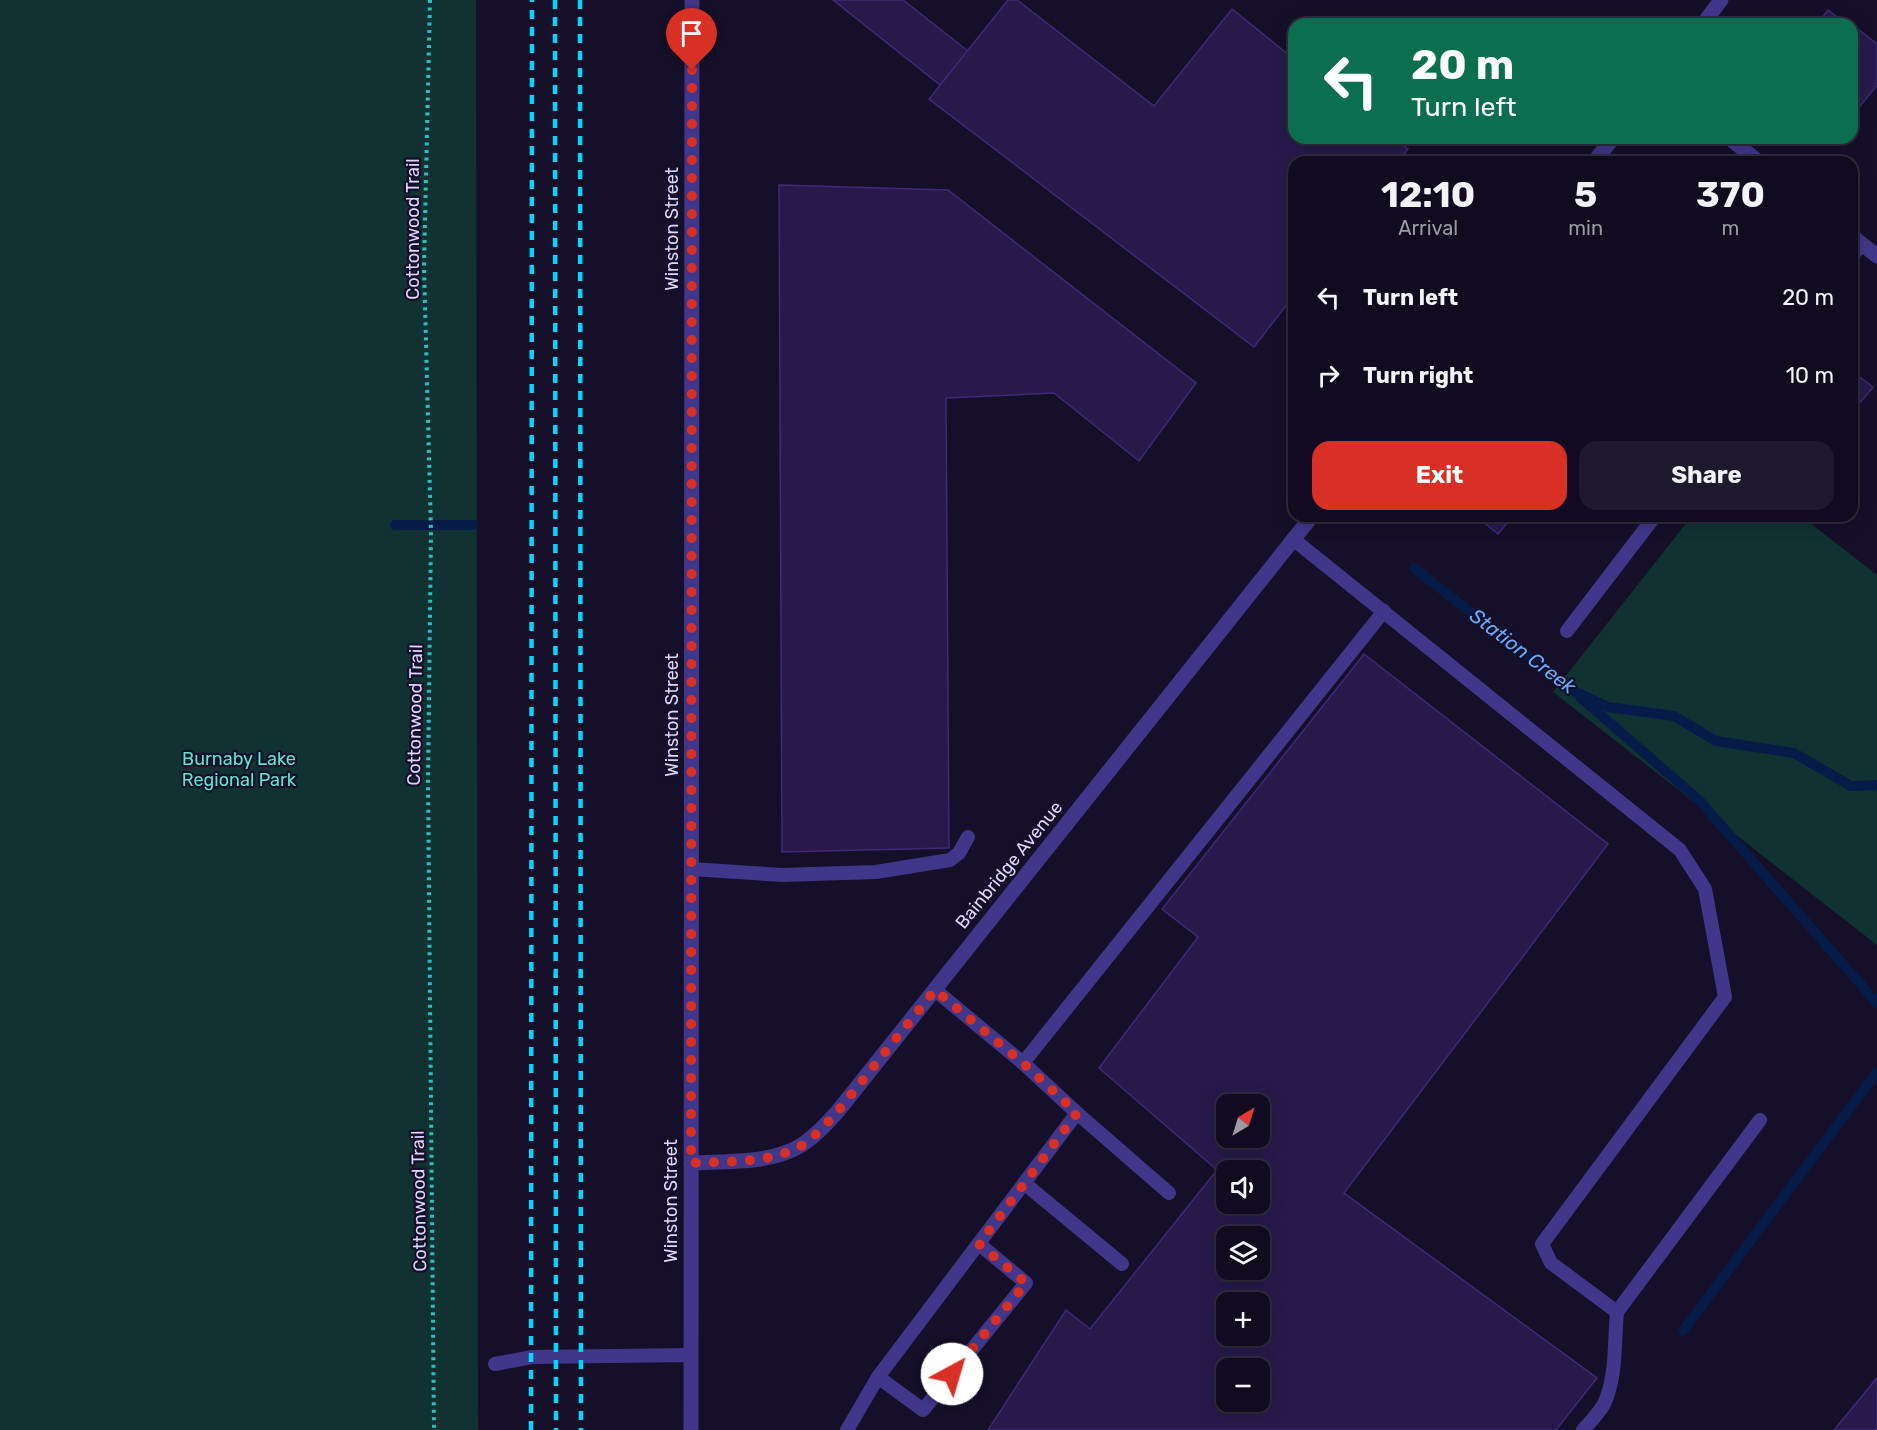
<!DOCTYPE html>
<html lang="en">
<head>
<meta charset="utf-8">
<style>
	body { margin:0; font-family:Rubik,sans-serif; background:#1e192c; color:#f1f3f6; height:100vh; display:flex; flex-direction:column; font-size:22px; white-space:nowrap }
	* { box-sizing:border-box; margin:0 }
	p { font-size:20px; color:#9c9ba4 }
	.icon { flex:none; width:33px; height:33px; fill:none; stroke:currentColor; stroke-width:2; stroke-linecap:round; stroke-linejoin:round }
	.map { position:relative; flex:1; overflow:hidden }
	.side { position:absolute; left:1288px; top:156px; width:570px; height:366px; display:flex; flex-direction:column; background:#100b1f; border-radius:18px; box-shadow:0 3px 15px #0003,0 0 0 2px #302b3d }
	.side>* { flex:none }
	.top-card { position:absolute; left:1288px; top:18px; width:570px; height:126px; border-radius:18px; box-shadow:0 3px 15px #0003,0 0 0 2px #302b3d; background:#0b6e4f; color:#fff; overflow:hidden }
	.needle { width:39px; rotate:38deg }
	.tools { position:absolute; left:1216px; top:1094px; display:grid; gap:12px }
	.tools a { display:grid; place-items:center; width:54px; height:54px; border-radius:12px; background:#100b1f; box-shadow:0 3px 15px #0003,0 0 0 2px #302b3d; font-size:30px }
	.pin { position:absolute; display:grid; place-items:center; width:51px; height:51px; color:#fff; margin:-62px -26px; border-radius:50% 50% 50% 0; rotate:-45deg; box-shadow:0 0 6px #0007 }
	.pin .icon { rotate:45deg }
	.me { position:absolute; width:66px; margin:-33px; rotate:39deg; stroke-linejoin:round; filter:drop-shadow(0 0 4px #0008) }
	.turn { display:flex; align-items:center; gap:21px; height:126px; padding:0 24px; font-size:27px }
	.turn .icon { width:78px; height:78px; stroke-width:2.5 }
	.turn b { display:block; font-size:42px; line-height:51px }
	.eta { display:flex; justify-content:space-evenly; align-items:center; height:102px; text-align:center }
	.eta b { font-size:36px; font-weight:700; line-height:42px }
	.action { display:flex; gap:12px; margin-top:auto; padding:12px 24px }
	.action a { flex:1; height:69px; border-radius:18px; background:#d93025; color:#fff; font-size:24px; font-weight:700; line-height:69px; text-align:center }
	.action a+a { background:#1e192c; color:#f1f3f6 }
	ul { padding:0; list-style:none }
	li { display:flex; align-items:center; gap:18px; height:78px; padding:0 24px }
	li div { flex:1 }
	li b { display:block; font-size:22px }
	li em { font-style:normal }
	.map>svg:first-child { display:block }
</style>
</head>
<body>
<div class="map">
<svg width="1877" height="1430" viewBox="0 0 1877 1430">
	<rect width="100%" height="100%" fill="#150f29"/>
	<g fill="#113233">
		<polygon points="0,0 476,0 478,1430 0,1430"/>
		<polygon points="1692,516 1801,516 1877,575 1877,945 1553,692"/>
	</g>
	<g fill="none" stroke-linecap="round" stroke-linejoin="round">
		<g stroke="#071b49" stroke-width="10">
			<polyline points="395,525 473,525"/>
			<polyline points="1414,568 1570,689 1608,707 1674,716 1716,741 1794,753 1851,786 1877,785"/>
			<polyline points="1581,698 1699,800 1877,1003"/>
			<polyline points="1683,1331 1877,1072"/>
		</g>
	</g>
	<g fill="#271a4b" stroke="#3f2a78" stroke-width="1.5" fill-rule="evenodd">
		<polygon points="833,0 903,0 968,51 940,85"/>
		<polygon points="1008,0 1017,0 1154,106 1232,9 1294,59 1294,138 1394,138 1408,149 1398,162 1294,162 1294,295 1254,347 929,99"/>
		<polygon points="1828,10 1846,24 1817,24"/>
		<polygon points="1854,26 1877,44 1877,85 1857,110 1852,106 1852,28"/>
		<polygon points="779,185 948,190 1196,383 1139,461 1054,393 946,398 949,848 782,852"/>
		<polygon points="1852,371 1873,387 1852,412"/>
		<polygon points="1476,516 1513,516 1498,534"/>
		<path d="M1364,654l244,190 -264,349 253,185 -41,52h-568l78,-120 24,19 127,-159 -118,-102 99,-131 -36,-28zM1227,1104h33v33h-33zM1227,1170h33v33h-33zM1227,1236h33v33h-33zM1227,1302h33v33h-33zM1227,1368h33v33h-33z"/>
		<polygon points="1877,1378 1877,1430 1834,1430"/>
	</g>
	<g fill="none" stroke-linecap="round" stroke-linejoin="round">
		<polyline stroke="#29c0c1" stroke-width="4" stroke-dasharray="3 4.5" stroke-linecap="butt" points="430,0 424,266 431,532 428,782 434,1430"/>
		<g stroke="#40378a" stroke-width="14">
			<polyline points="1852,256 1862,244"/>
			<polyline points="1293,539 1680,850 1705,889 1725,997 1542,1244 1551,1263 1617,1312 1760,1120"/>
			<polyline points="1567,631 1655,516"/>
			<polyline points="691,869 782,875 876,872 950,860 959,853 968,837"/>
			<polyline points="935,990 1023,1063 1384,611"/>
			<polyline points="1023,1063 1077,1113 1169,1193"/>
			<polyline points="1024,1183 1122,1264"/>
			<polyline points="495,1364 532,1357 691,1355"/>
			<polyline points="878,1377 923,1410 1026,1283 979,1244"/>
			<polyline points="847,1430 878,1377 1077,1113"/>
			<path d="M1583,1430c7,-8 16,-17 21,-26 13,-28 10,-62 13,-92"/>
		</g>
		<g stroke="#40378a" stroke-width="15">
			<polyline points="1729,138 1759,162"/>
			<polyline points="1852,236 1877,256"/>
		</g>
		<g stroke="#40378a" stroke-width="15">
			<polyline points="1703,24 1721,0"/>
			<polyline points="1594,162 1613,138"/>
			<path d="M691,1163c35,-2 78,1 109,-17 15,-9 27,-23 38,-35l474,-595"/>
			<polyline points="691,1430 692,0"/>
		</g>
		<g stroke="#02d5ff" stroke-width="4.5" stroke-dasharray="9 8" stroke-linecap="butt">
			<polyline points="555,0 556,1430"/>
			<polyline points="580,0 581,1430"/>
			<polyline points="531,1430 532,0"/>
		</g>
	</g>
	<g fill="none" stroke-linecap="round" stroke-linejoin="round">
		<path stroke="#d93025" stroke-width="10" stroke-dasharray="0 18" d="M692,70l-1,1093c35,-2 78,1 110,-17 14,-9 26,-23 37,-35l97,-121 88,73 54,50 -98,131 47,39 -74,91"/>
	</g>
	<g text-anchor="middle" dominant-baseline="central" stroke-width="4.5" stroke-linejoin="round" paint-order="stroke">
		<g font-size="18" fill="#ded6ff" stroke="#150f29">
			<text transform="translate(413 229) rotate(-90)">Cottonwood Trail</text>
			<text transform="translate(672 229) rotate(-90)">Winston Street</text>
			<text transform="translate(415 715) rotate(-89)">Cottonwood Trail</text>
			<text transform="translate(672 715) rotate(-90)">Winston Street</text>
			<text transform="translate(1009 865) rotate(-51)">Bainbridge Avenue</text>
			<text transform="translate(419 1201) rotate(-91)">Cottonwood Trail</text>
			<text transform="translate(671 1201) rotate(-90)">Winston Street</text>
		</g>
		<g font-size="18" fill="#5be7cd" stroke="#150f29">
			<text x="239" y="759">Burnaby Lake<tspan x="239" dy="21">Regional Park</tspan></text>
		</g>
		<g font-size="20" font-style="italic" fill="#64adff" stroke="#150f29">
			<text transform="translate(1523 651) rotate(37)">Station Creek</text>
		</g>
	</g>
</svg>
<div class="tools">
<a><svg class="needle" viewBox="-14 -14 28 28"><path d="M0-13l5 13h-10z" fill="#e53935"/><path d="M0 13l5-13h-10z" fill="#9c9ba4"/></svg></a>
<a><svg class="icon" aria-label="sound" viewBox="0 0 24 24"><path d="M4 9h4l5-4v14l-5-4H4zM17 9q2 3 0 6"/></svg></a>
<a><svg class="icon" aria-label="layers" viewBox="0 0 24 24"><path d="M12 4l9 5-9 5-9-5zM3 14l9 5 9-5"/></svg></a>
<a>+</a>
<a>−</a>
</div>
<div class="pin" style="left:692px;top:70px;background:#d93025"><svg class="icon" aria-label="arrive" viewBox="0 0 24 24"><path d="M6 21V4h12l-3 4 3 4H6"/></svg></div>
<svg class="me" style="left:952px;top:1374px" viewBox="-20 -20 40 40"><circle r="19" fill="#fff"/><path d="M0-13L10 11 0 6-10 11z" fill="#d93025"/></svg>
<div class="top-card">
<div class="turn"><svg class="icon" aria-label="left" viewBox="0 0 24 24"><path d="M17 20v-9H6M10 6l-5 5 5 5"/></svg><div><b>20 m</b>Turn left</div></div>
</div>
<section class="side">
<div class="eta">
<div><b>12:10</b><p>Arrival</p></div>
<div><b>5</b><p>min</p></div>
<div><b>370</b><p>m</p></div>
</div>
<ul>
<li><svg class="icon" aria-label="left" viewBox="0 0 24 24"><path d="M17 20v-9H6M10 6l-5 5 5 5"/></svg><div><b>Turn left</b></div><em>20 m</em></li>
<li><svg class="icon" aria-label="right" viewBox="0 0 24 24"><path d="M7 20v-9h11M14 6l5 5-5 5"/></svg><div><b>Turn right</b></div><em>10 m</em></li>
</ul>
<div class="action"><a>Exit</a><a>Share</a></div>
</section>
</div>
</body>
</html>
